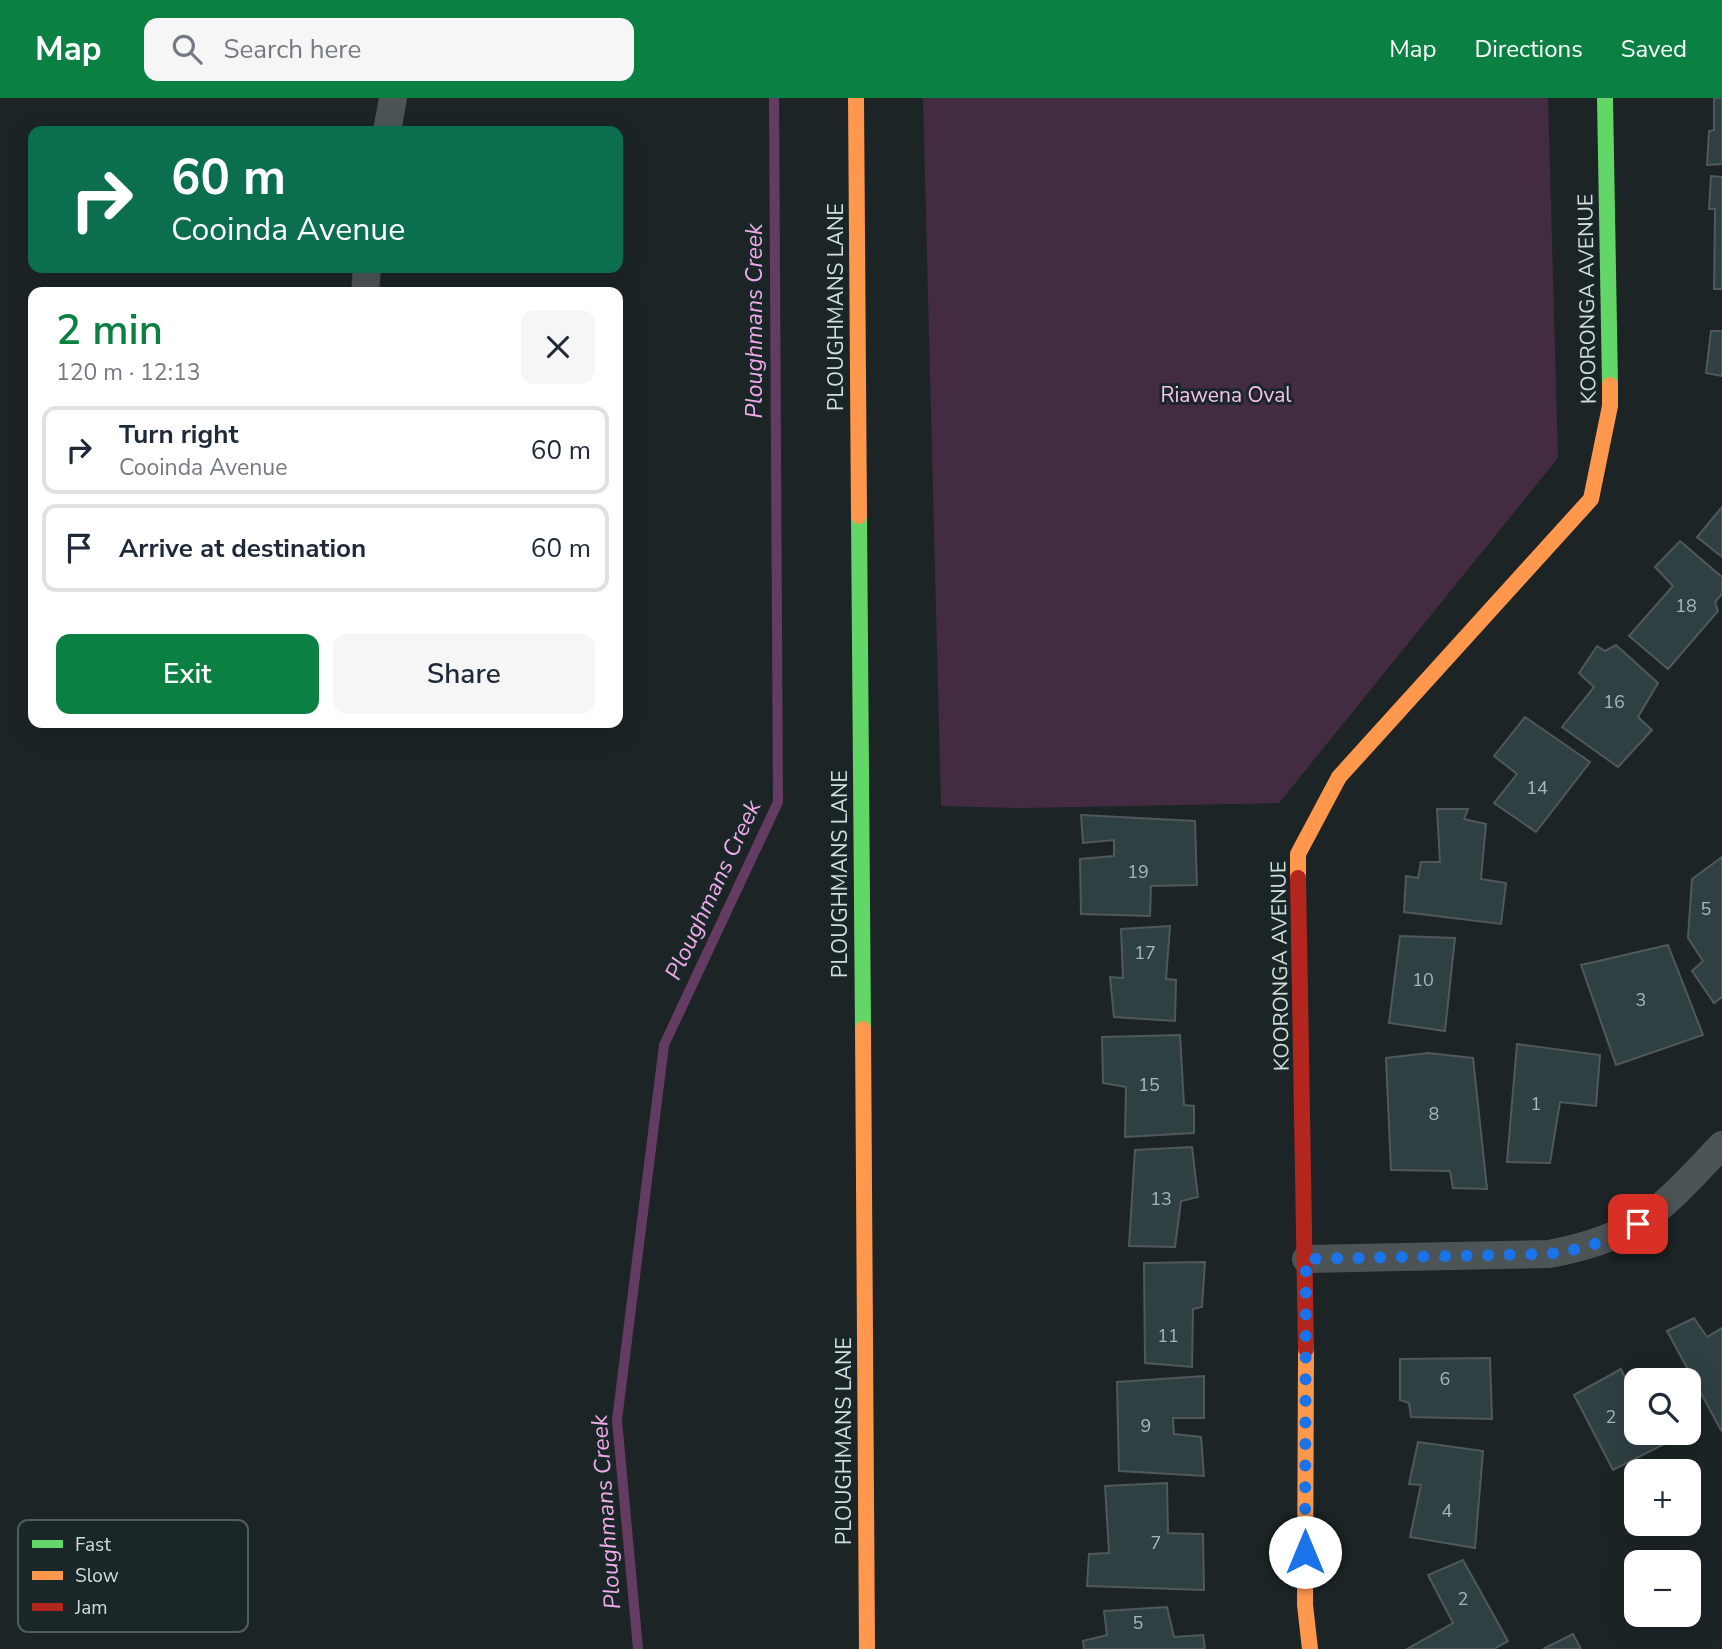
<!DOCTYPE html>
<html lang="en">
<head>
<meta charset="utf-8">
<style>
	body { margin:0; font-family:"Nunito Sans",sans-serif; background:#f6f6f7; color:#1f2937; height:100vh; display:flex; flex-direction:column; font-size:26px; white-space:nowrap }
	* { box-sizing:border-box; margin:0 }
	p { font-size:23px; color:#747a83 }
	.icon { flex:none; width:38px; height:38px; fill:none; stroke:currentColor; stroke-width:2; stroke-linecap:round; stroke-linejoin:round }
	.map { position:relative; flex:1; overflow:hidden }
	.sheet { position:absolute; left:28px; top:189px; width:595px; height:441px; display:flex; flex-direction:column; background:#fff; border-radius:14px; box-shadow:0 7px 28px #0002 }
	.sheet>* { flex:none }
	.hud { position:absolute; left:28px; top:28px; width:595px; height:147px; border-radius:14px; box-shadow:0 7px 28px #0002; background:#0b6e4f; color:#fff; overflow:hidden }
	.tools { position:absolute; left:1624px; top:1270px; display:grid; gap:14px }
	.tools a { display:grid; place-items:center; width:77px; height:77px; border-radius:14px; background:#fff; box-shadow:0 7px 28px #0002; font-size:35px }
	.pin { position:absolute; display:grid; place-items:center; width:60px; height:60px; color:#fff; margin:-30px; border-radius:14px; box-shadow:0 4px 10px #0006 }
	.me { position:absolute; width:77px; margin:-38px; rotate:0deg; stroke-linejoin:round; filter:drop-shadow(0 0 5px #0008) }
	.turn { display:flex; align-items:center; gap:24px; height:147px; padding:0 28px; font-size:32px }
	.turn .icon { width:91px; height:91px; stroke-width:2.5 }
	.turn b { display:block; font-size:49px; line-height:60px }
	.round { display:grid; place-items:center; flex:none; width:74px; height:74px; border-radius:14px; background:#f6f6f7 }
	.summary { display:flex; align-items:center; justify-content:space-between; height:119px; padding:0 28px }
	h1 { font-size:42px; font-weight:600; line-height:52px; color:#0b8043 }
	.cta { display:flex; gap:14px; margin-top:auto; padding:14px 28px }
	.cta a { flex:1; height:80px; border-radius:14px; background:#0b8043; color:#fff; font-size:28px; font-weight:600; line-height:80px; text-align:center }
	.cta a+a { background:#f6f6f7; color:#1f2937 }
	ul { padding:0; list-style:none }
	li { display:flex; align-items:center; gap:21px; height:88px; margin:0 14px 10px; padding:0 14px; border:4px solid #e0e1e3; border-radius:14px }
	li div { flex:1 }
	li b { display:block; font-size:26px }
	li em { font-style:normal }
	header { display:flex; align-items:center; gap:42px; box-sizing:border-box; height:98px; padding:0 35px; background:#0b8043; color:#fff }
	header strong { font-size:33px }
	nav { display:flex; gap:38px; margin-inline-start:auto; font-size:24px }
	.search { width:490px; height:63px; background:#f6f6f7; display:flex; align-items:center; gap:18px; box-sizing:border-box; padding:0 24px; border-radius:14px; color:#747a83; font-size:26px }
	.map>svg:first-child { display:block }
</style>
</head>
<body>
<header>
<strong>Map</strong>
<div class="search"><svg class="icon" aria-label="search" viewBox="0 0 24 24"><circle cx="10" cy="10" r="6"/><path d="M15 15l6 6"/></svg>Search here</div>
<nav><a>Map</a><a>Directions</a><a>Saved</a></nav>
</header>
<div class="map">
<svg width="1722" height="1551" viewBox="0 0 1722 1551">
	<rect width="100%" height="100%" fill="#1c2426"/>
	<polygon fill="#432c42" points="923,0 1548,0 1558,360 1279,705 1022,710 941,708"/>
	<g fill="none" stroke-linecap="round" stroke-linejoin="round">
		<polyline stroke="#653c61" stroke-width="10" points="638,1551 617,1322 664,947 778,704 774,0"/>
	</g>
	<g fill="#2f4042" stroke="#51585a" stroke-width="2">
		<polygon points="1714,0 1722,0 1722,66 1707,67 1709,33 1714,32"/>
		<polygon points="1711,78 1722,79 1722,191 1714,191 1715,111 1709,111"/>
		<polygon points="1711,233 1722,233 1722,278 1706,275"/>
		<polygon points="1722,409 1722,459 1697,439"/>
		<polygon points="1680,443 1722,479 1722,496 1715,504 1718,513 1668,571 1629,538 1673,488 1655,469"/>
		<polygon points="1616,547 1658,585 1638,619 1652,632 1618,669 1562,629 1594,589 1579,575 1597,548 1605,553"/>
		<polygon points="1525,619 1590,664 1536,734 1494,705 1517,676 1494,658"/>
		<polygon points="1437,711 1468,711 1464,721 1486,726 1481,781 1506,785 1501,826 1404,814 1406,778 1418,780 1421,764 1440,764"/>
		<polygon points="1081,717 1195,723 1197,787 1151,788 1150,818 1081,816 1080,761 1114,758 1114,742 1083,745"/>
		<polygon points="1722,759 1722,899 1714,905 1692,873 1703,863 1688,840 1692,781"/>
		<polygon points="1170,828 1166,881 1176,882 1175,923 1114,919 1110,879 1123,880 1121,831"/>
		<polygon points="1400,838 1455,840 1445,933 1389,925"/>
		<polygon points="1668,847 1703,937 1616,967 1581,867"/>
		<polygon points="1180,937 1184,1007 1194,1008 1194,1035 1125,1039 1126,989 1103,985 1102,939"/>
		<polygon points="1517,946 1600,957 1596,1008 1560,1004 1550,1065 1507,1064"/>
		<polygon points="1428,955 1473,960 1487,1091 1453,1090 1450,1073 1391,1072 1386,960"/>
		<polygon points="1192,1049 1198,1099 1181,1103 1175,1149 1129,1148 1135,1052"/>
		<polygon points="1205,1164 1202,1209 1193,1211 1192,1269 1145,1265 1144,1165"/>
		<polygon points="1694,1220 1707,1239 1722,1230 1722,1334 1667,1233"/>
		<polygon points="1490,1260 1492,1321 1411,1319 1409,1305 1400,1302 1400,1261"/>
		<polygon points="1621,1271 1636,1302 1636,1335 1686,1335 1613,1372 1574,1297"/>
		<polygon points="1204,1278 1204,1320 1173,1320 1174,1336 1201,1339 1204,1378 1119,1373 1117,1284"/>
		<polygon points="1689,1308 1700,1329 1689,1334"/>
		<polygon points="1418,1344 1483,1353 1475,1450 1410,1439 1421,1387 1409,1386"/>
		<polygon points="1167,1385 1168,1435 1203,1436 1204,1492 1087,1488 1089,1456 1109,1455 1105,1388"/>
		<polygon points="1463,1462 1508,1543 1494,1551 1407,1551 1453,1525 1428,1477"/>
		<polygon points="1167,1509 1174,1539 1203,1537 1205,1551 1084,1551 1083,1543 1107,1537 1104,1513"/>
		<polygon points="1573,1536 1581,1551 1543,1551"/>
	</g>
	<g fill="none" stroke-linecap="round" stroke-linejoin="round">
		<g stroke="#4d5455" stroke-width="28">
			<polyline points="387,33 393,0"/>
			<polyline points="365,194 367,170"/>
			<path d="M1306,1161l243,-5c91,-17 112,-45 173,-109"/>
		</g>
		<g stroke="#63d668" stroke-width="16">
			<polyline points="1605,0 1610,287"/>
			<polyline points="859,418 863,931"/>
		</g>
		<g stroke="#ff974d" stroke-width="16">
			<polyline points="856,0 859,418"/>
			<polyline points="1298,780 1298,756 1339,679 1591,401 1610,308 1610,287"/>
			<polyline points="863,931 867,1551"/>
			<polyline points="1306,1251 1305,1507 1310,1551"/>
		</g>
		<polyline stroke="#b3261e" stroke-width="16" points="1298,780 1306,1251"/>
	</g>
	<g fill="none" stroke-linecap="round" stroke-linejoin="round">
		<polyline stroke="#1a73e8" stroke-width="12" stroke-dasharray="0 21.6" points="1305,1454 1306,1161 1549,1156 1588,1149 1638,1126"/>
	</g>
	<g text-anchor="middle" dominant-baseline="central" stroke-width="6" stroke-linejoin="round" paint-order="stroke">
		<g font-size="18" fill="#abb6b7">
			<text x="1686" y="508">18</text>
			<text x="1614" y="604">16</text>
			<text x="1537" y="690">14</text>
			<text x="1138" y="774">19</text>
			<text x="1706" y="811">5</text>
			<text x="1145" y="855">17</text>
			<text x="1423" y="882">10</text>
			<text x="1641" y="902">3</text>
			<text x="1149" y="987">15</text>
			<text x="1536" y="1006">1</text>
			<text x="1434" y="1016">8</text>
			<text x="1161" y="1101">13</text>
			<text x="1168" y="1238">11</text>
			<text x="1445" y="1281">6</text>
			<text x="1611" y="1319">2</text>
			<text x="1146" y="1328">9</text>
			<text x="1447" y="1413">4</text>
			<text x="1156" y="1445">7</text>
			<text x="1463" y="1501">2</text>
			<text x="1138" y="1525">5</text>
		</g>
		<g font-size="21" fill="#d4ddde" stroke="#192729">
			<text transform="translate(1587 201) rotate(-91)">KOORONGA AVENUE</text>
			<text transform="translate(836 209) rotate(-90)">PLOUGHMANS LANE</text>
			<text transform="translate(840 776) rotate(-90)">PLOUGHMANS LANE</text>
			<text transform="translate(1280 868) rotate(-91)">KOORONGA AVENUE</text>
			<text transform="translate(844 1343) rotate(-90)">PLOUGHMANS LANE</text>
		</g>
		<g font-size="21" fill="#fbc1f3" stroke="#192729">
			<text x="1226" y="297">Riawena Oval</text>
		</g>
		<g font-size="23" font-style="italic" fill="#f2aaea" stroke="#192729">
			<text transform="translate(754 223) rotate(-90)">Ploughmans Creek</text>
			<text transform="translate(713 792) rotate(-65)">Ploughmans Creek</text>
			<text transform="translate(606 1414) rotate(-94)">Ploughmans Creek</text>
		</g>
	</g>
	<rect x="18" y="1422" width="230" height="112" rx="10" fill="#192729" stroke="#515e5f" stroke-width="2"/>
	<rect x="32" y="1442" width="31" height="8" fill="#63d668"/>
	<rect x="32" y="1473" width="31" height="9" fill="#ff974d"/>
	<rect x="32" y="1505" width="31" height="8" fill="#b3261e"/>
	<g font-size="19" fill="#d4ddde">
		<text x="75" y="1453">Fast</text>
		<text x="75" y="1484">Slow</text>
		<text x="75" y="1516">Jam</text>
	</g>
</svg>
<div class="tools">
<a><svg class="icon" aria-label="search" viewBox="0 0 24 24"><circle cx="10" cy="10" r="6"/><path d="M15 15l6 6"/></svg></a>
<a>+</a>
<a>−</a>
</div>
<div class="pin" style="left:1638px;top:1126px;background:#d93025"><svg class="icon" aria-label="arrive" viewBox="0 0 24 24"><path d="M6 21V4h12l-3 4 3 4H6"/></svg></div>
<svg class="me" style="left:1305px;top:1454px" viewBox="-20 -20 40 40"><circle r="19" fill="#fff"/><path d="M0-13L10 11 0 6-10 11z" fill="#1a73e8"/></svg>
<div class="hud">
<div class="turn"><svg class="icon" aria-label="right" viewBox="0 0 24 24"><path d="M7 20v-9h11M14 6l5 5-5 5"/></svg><div><b>60 m</b>Cooinda Avenue</div></div>
</div>
<section class="sheet">
<div class="summary"><div><h1>2 min</h1><p>120 m · 12:13</p></div><a class="round"><svg class="icon" aria-label="close" viewBox="0 0 24 24"><path d="M6 6l12 12M18 6L6 18"/></svg></a></div>
<ul>
<li><svg class="icon" aria-label="right" viewBox="0 0 24 24"><path d="M7 20v-9h11M14 6l5 5-5 5"/></svg><div><b>Turn right</b><p>Cooinda Avenue</p></div><em>60 m</em></li>
<li><svg class="icon" aria-label="arrive" viewBox="0 0 24 24"><path d="M6 21V4h12l-3 4 3 4H6"/></svg><div><b>Arrive at destination</b></div><em>60 m</em></li>
</ul>
<div class="cta"><a>Exit</a><a>Share</a></div>
</section>
</div>
</body>
</html>
